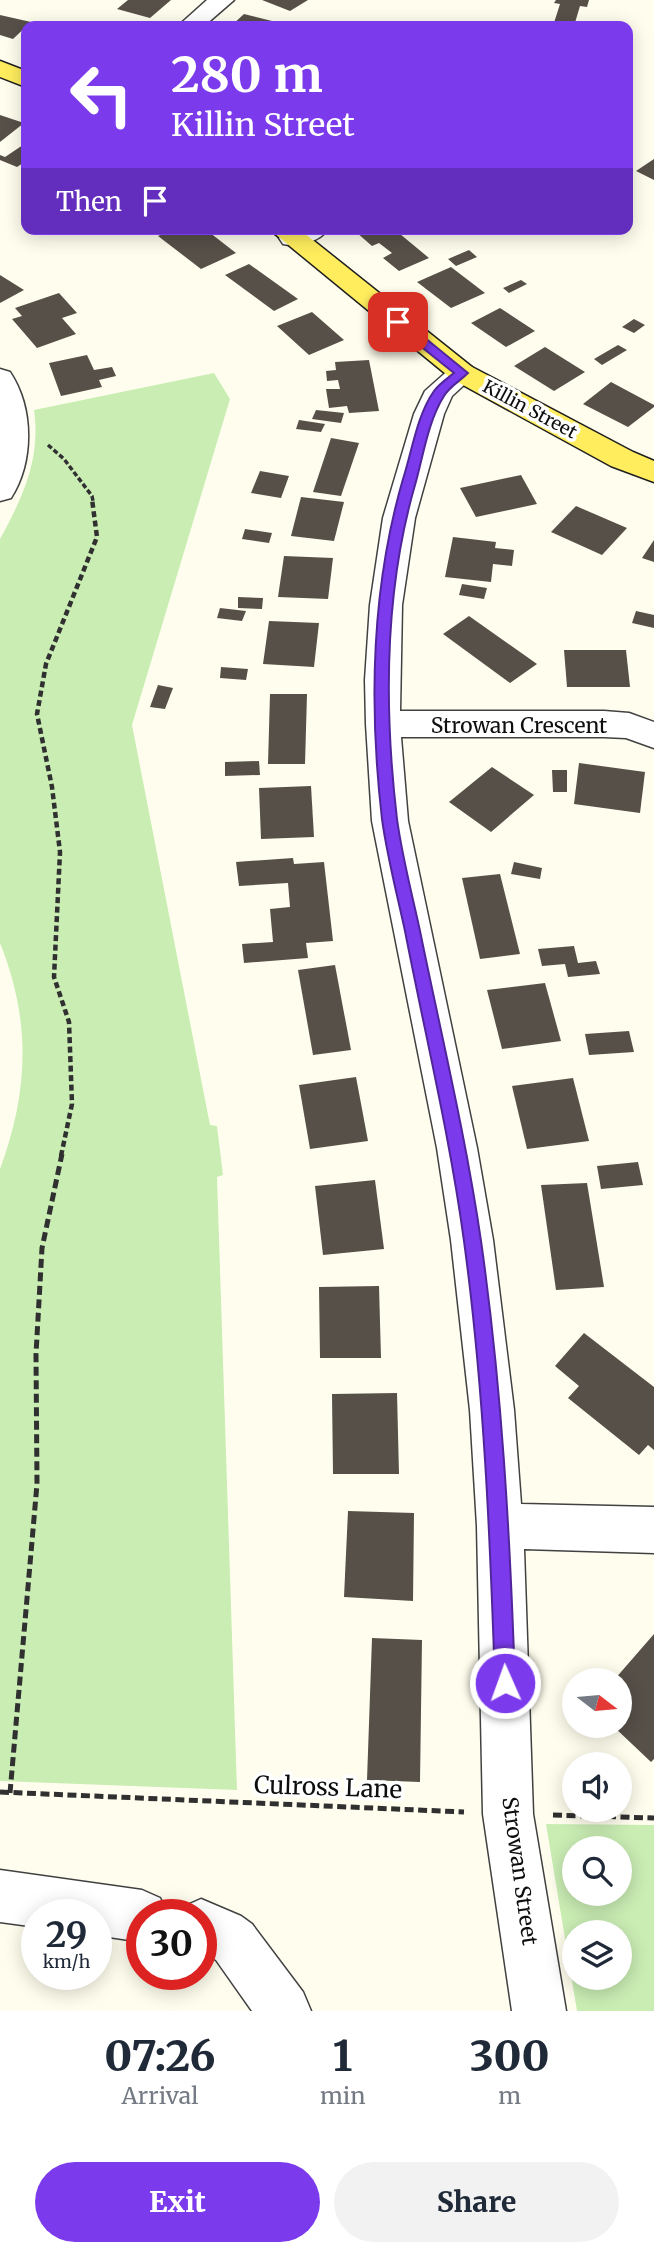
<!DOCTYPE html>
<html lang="en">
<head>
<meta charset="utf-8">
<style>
	body { margin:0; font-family:Merriweather,serif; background:#f2f2f3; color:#1f2937; height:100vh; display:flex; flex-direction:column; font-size:26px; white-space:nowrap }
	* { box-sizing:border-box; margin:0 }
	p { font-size:23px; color:#747a83 }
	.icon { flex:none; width:38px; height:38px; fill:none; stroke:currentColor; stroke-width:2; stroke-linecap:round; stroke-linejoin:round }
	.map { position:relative; height:2011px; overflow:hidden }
	.sheet { display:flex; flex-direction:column; background:#fff; flex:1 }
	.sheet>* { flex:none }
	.banner { position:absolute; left:21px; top:21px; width:612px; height:214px; border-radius:14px; box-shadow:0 4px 18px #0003; background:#7c3aed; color:#fff; overflow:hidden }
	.needle { width:46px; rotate:106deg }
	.buttons { position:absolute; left:562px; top:1668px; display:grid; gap:14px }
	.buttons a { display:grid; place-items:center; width:70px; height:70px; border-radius:50%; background:#fff; box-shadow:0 4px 18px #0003; font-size:35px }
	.speed { position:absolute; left:21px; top:1899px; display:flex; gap:14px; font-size:35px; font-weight:700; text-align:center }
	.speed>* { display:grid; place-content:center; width:91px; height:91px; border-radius:50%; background:#fff; box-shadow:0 4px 18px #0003; line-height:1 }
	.speed small { font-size:18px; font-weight:400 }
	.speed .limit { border:10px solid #d22; background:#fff; color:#111 }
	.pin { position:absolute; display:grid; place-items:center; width:60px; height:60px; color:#fff; margin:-30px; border-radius:14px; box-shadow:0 4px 10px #0006 }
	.me { position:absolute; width:77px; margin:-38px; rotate:358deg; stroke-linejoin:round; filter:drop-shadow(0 0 5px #0008) }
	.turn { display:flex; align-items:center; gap:24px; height:147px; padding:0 35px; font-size:32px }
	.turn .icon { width:91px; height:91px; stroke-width:2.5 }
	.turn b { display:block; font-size:49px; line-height:60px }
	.then { display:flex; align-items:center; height:66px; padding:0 35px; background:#0003; gap:14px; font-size:26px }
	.eta { display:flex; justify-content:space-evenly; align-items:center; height:119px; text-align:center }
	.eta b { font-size:42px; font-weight:800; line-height:49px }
	.button { display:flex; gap:14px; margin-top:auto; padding:14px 35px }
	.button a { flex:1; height:80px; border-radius:42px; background:#7c3aed; color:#fff; font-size:28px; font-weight:800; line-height:80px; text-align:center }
	.button a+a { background:#f2f2f3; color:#1f2937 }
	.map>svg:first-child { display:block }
</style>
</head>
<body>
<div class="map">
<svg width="654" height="2011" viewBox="0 0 654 2011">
	<rect width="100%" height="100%" fill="#fffeee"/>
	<g fill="#caedb4" fill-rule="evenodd">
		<path d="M214,373l16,26 -98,326 78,400 7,1 6,49 -6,2 20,613 -237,-9v-612c29,-78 31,-149 0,-226v-404c23,-42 41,-81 34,-129z"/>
		<path d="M546,1824l108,1v186h-77zM574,1848h46v46h-46zM574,1932h46v46h-46z"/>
	</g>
	<g fill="#575049">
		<polygon points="128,0 171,0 150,18 117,9"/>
		<polygon points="262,0 308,0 290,11"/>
		<polygon points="556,0 589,0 587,7 580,6 574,26 553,26 560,4 554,3"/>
		<polygon points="244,14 276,22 272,26 231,26"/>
		<polygon points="0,15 31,22 13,39 0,35"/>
		<polygon points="0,115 24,123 0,142"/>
		<polygon points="26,143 26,161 17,167 0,160 0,155 5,157"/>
		<polygon points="654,159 654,180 636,171"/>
		<polygon points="174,229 205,229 236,253 201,269 158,236"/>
		<polygon points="363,229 394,229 429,258 399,271 383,258 392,253 379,243 372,246 356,232"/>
		<polygon points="469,250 477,257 456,266 448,259"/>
		<polygon points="249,264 298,299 274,311 225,275"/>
		<polygon points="451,267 485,293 451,308 417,282"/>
		<polygon points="0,275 24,290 0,303"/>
		<polygon points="521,280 527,284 509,293 503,288"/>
		<polygon points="59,293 77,313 62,318 76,334 37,348 12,319 22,316 15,308"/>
		<polygon points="500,308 535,331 506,347 471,323"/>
		<polygon points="312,312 344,340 309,355 277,326"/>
		<polygon points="634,319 645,325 634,333 622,327"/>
		<polygon points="618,345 627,350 602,365 594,359"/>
		<polygon points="545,347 585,372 554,391 514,366"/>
		<polygon points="87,355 94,370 112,367 116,376 99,380 102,387 61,396 49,363"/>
		<polygon points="369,360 379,411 349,413 347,406 329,408 326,389 340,389 338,380 327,381 326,371 336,370 335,362"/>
		<polygon points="611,382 654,405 654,407 628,427 583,404"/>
		<polygon points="316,410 344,413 341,423 312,419"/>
		<polygon points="299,420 325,424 321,432 296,429"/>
		<polygon points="331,438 359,443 341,496 313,492"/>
		<polygon points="260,471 289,476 281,498 251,493"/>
		<polygon points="521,475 537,504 476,517 460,488"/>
		<polygon points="301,497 344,502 334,541 291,536"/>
		<polygon points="576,506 627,528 602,555 551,532"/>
		<polygon points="245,529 272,533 269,543 242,539"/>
		<polygon points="453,537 496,542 495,548 514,550 512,566 493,564 491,582 445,577"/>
		<polygon points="654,540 654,562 642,558"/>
		<polygon points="284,556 333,558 328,599 278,597"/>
		<polygon points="462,584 487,588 484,599 459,595"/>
		<polygon points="238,597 263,598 262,609 238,608"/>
		<polygon points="220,608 246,611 242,621 217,618"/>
		<polygon points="636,611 654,615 654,628 632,623"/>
		<polygon points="469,616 537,664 510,683 443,634"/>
		<polygon points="269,621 319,623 314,667 263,664"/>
		<polygon points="564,650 626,650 630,687 567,687"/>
		<polygon points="221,667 248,669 246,680 220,678"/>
		<polygon points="158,685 173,688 165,709 150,707"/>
		<polygon points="270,694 307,694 305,764 268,764"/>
		<polygon points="259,761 260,775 225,776 225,762"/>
		<polygon points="579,763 645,772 640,813 574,804"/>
		<polygon points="492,767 534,795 491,832 449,802"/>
		<polygon points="552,770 567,770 567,792 553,792"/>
		<polygon points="311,786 314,837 261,839 259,788"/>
		<polygon points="293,858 294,864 324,862 333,941 306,943 308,958 244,963 242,944 273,942 270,909 290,907 288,883 239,886 236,862"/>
		<polygon points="514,862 542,868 540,879 511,874"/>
		<polygon points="500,874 520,954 480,959 462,878"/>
		<polygon points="574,946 578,963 596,961 600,974 568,977 565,964 542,966 538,949"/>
		<polygon points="335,965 351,1050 313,1055 298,970"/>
		<polygon points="545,983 561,1041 502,1049 487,990"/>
		<polygon points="629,1031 634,1052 589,1055 585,1034"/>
		<polygon points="356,1077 368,1141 310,1149 299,1085"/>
		<polygon points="573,1078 589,1141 527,1149 512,1086"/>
		<polygon points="638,1162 643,1185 601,1189 597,1166"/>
		<polygon points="375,1180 384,1249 323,1255 315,1186"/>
		<polygon points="587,1183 604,1287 556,1290 541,1185"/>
		<polygon points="379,1286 381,1358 320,1358 319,1287"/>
		<polygon points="584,1333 654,1387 654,1450 648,1445 639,1455 568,1398 579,1386 555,1366"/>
		<polygon points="397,1393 399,1474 333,1474 332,1394"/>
		<polygon points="348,1511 414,1513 413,1601 344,1597"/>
		<polygon points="654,1634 654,1759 651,1762 613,1726 620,1726 620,1680 614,1680"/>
		<polygon points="372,1638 422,1640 420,1782 367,1780"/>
	</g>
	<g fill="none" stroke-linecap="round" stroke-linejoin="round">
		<defs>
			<g id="minor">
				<polygon points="207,0 234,0 204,26 178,26"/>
				<path d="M291,229h37c-8,13 -31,18 -45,15l-4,-6 4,-6z"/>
				<polygon points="462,364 472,367 477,373 452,396 444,414 415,518 402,605 400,711 604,711 629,713 654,722 654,748 626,738 604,737 401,737 408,821 477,1148 493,1240 514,1410 521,1504 654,1507 654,1553 524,1549 533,1814 566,2011 512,2011 483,1814 477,1526 470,1410 451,1240 437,1148 372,821 366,724 365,680 370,605 383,518 414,414 425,391 452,367"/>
				<path d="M0,369l10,3c24,36 24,90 1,126l-11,3z"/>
				<polygon points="0,1870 142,1890 160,1898 167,1914 142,1914 142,1942 96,1935 96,1914 37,1914 37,1927 0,1922"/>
				<polygon points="201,1899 241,1916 252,1924 303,1992 311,2011 252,2011 216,1960 201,1951 201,1914 179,1914 183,1907"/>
			</g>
			<g id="major">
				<polygon points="0,61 26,71 26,87 0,77"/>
				<polygon points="269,229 299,229 472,367 633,452 654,461 654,482 611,466 452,379"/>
			</g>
		</defs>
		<use href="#minor" stroke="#414141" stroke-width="3"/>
		<use href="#major" stroke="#1f1f1f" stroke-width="3"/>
		<polyline stroke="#303030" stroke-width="3.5" stroke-dasharray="5 2.5" stroke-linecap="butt" points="48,445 64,459 92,496 93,501"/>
		<polyline stroke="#303030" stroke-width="4.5" stroke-dasharray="6 3.5" stroke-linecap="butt" points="61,1156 72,1104 69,1022 54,977 60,852 52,787 37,714 46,664 97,537 92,499"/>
		<g stroke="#303030" stroke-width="5" stroke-dasharray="9 4.5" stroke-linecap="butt">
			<polyline points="0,1792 464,1812"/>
			<polyline points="10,1793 37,1484 36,1354 42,1248 62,1154"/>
			<polyline points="553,1815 654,1818"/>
		</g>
		<use href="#minor" fill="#fff" fill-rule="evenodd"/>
		<use href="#major" fill="#ffed5e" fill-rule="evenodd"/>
	</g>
	<path fill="#7c3aed" stroke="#51269a" stroke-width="2" d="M394,320h9l65,53c-8,8 -19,14 -24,23 -16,25 -21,61 -29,89 -31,107 -31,224 -18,334 5,37 15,75 23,112 21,103 46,206 61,310 21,147 29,294 34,442l-3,7 -7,3 -8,-3 -2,-7c-5,-148 -11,-295 -31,-442 -14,-104 -39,-207 -59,-310 -8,-37 -18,-75 -23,-112 -13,-112 -11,-230 21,-340 9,-28 14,-64 31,-88 5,-7 14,-13 20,-18l-60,-48z"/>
	<g text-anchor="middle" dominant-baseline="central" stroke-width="7" stroke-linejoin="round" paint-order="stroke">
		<g font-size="18" fill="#0e0e0e" stroke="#fff">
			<text transform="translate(530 409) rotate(28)">Killin Street</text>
		</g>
		<g font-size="21" fill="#0e0e0e" stroke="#fff">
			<text x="519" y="725">Strowan Crescent</text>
			<text transform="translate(520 1871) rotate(82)">Strowan Street</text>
		</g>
		<g font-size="24" fill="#0e0e0e" stroke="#fff">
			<text transform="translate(328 1787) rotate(2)">Culross Lane</text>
		</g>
	</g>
</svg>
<div class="buttons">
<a><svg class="needle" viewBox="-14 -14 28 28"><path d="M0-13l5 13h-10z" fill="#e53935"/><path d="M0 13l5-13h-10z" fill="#747a83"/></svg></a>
<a><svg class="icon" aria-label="sound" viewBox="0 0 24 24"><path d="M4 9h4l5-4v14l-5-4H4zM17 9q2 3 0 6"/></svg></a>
<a><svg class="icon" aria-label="search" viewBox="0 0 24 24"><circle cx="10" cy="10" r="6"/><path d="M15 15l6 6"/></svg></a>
<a><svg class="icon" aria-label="layers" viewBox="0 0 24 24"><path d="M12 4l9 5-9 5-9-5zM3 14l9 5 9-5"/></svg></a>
</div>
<div class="speed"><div>29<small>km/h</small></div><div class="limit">30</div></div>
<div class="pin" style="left:398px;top:322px;background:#d93025"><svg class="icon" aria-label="arrive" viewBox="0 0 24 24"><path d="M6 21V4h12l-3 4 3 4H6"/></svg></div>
<svg class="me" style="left:505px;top:1683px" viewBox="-20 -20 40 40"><circle r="17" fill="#7c3aed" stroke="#fff" stroke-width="3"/><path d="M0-11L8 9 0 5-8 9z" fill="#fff"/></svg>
<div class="banner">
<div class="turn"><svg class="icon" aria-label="left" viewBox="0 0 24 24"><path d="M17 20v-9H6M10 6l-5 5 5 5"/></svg><div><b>280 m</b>Killin Street</div></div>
<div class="then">Then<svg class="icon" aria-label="arrive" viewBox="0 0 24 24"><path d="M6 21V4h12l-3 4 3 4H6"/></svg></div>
</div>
</div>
<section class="sheet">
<div class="eta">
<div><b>07:26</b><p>Arrival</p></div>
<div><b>1</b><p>min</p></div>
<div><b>300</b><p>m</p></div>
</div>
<div class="button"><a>Exit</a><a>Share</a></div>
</section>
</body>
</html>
